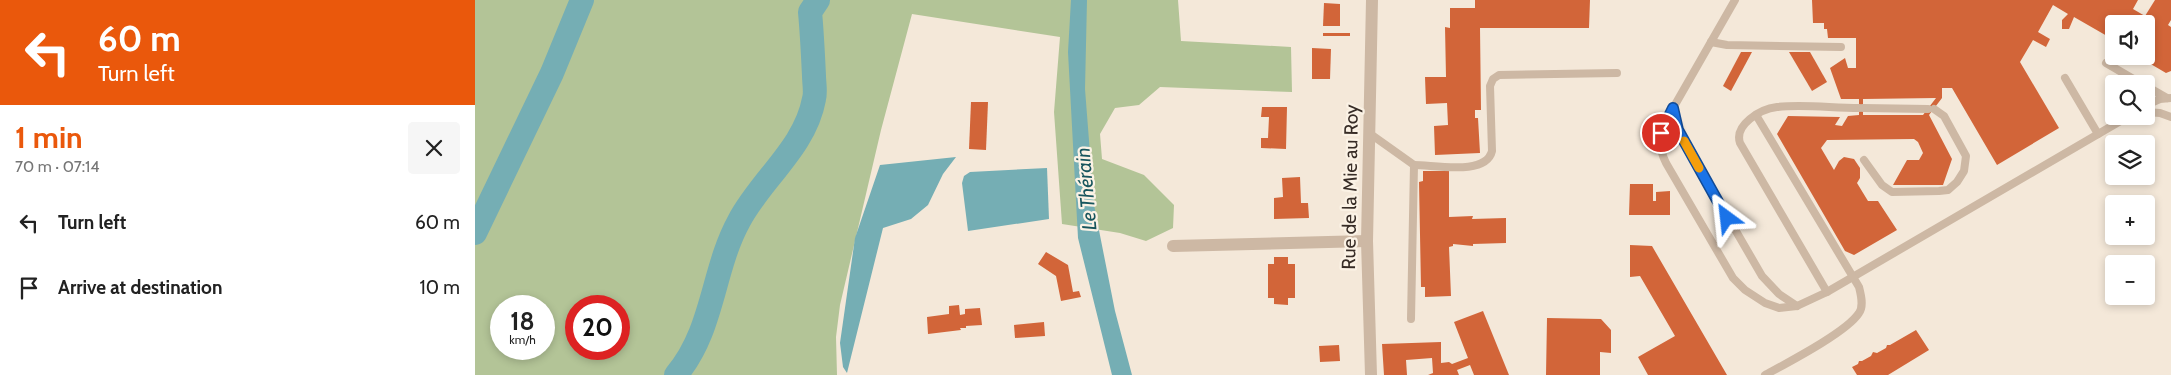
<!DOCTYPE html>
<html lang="en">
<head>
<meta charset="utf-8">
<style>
	body { margin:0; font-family:Cabin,sans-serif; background:#f6f6f6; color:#222; height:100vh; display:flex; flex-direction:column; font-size:19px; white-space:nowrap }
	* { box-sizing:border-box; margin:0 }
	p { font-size:16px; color:#767676 }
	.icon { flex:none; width:28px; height:28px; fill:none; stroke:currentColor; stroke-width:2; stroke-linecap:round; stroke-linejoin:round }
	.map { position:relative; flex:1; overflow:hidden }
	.sheet { display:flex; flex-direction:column; background:#fff; width:475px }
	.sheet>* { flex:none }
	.hud { background:#ea580c; color:#fff; overflow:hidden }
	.fabs { position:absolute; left:1630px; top:15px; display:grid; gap:10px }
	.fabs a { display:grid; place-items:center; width:50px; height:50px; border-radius:5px; background:#fff; box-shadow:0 2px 8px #0003; font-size:25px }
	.speed { position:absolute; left:15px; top:295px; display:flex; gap:10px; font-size:25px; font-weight:700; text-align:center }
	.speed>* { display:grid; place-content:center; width:65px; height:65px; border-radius:50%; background:#fff; box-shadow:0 2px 8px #0003; line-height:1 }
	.speed small { font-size:12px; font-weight:400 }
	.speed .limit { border:8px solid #d22; background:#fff; color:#111 }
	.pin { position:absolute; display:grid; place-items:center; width:42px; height:42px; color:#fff; margin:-21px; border:2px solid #fff; border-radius:50%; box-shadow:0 1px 5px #0007 }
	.me { position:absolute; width:55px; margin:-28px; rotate:330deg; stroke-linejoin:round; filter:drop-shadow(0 0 4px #0008) }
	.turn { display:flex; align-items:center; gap:18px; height:105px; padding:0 15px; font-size:22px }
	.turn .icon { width:65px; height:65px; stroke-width:2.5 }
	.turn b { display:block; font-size:35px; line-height:42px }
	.round { display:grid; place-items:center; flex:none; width:52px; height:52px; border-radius:5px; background:#f6f6f6 }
	.overview { display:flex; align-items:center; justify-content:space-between; height:85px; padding:0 15px }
	h1 { font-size:30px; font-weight:800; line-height:38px; color:#ea580c }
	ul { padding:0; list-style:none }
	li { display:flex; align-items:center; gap:15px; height:65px; padding:0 15px }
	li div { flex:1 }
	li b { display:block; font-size:19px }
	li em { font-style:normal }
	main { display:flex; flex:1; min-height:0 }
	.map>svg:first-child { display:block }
</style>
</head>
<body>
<main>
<section class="sheet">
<div class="hud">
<div class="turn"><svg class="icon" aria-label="left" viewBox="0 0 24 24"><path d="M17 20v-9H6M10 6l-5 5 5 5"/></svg><div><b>60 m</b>Turn left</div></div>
</div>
<div class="overview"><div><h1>1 min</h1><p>70 m · 07:14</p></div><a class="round"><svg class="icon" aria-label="close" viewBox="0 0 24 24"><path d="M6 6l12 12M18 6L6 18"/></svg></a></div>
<ul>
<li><svg class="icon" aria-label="left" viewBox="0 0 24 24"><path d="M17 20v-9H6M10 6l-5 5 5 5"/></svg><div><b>Turn left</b></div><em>60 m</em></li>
<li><svg class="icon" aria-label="arrive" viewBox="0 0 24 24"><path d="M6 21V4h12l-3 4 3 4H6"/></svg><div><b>Arrive at destination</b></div><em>10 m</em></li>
</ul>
</section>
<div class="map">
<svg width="1696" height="375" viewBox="0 0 1696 375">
	<rect width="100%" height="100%" fill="#f4e8d9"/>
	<path fill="#b3c497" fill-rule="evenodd" d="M0,0h703l3,41 110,6 1,45 -132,-5 -21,18 -24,3 -15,26 2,25 42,16 30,30 -1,23 -27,13 -26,-8 -58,-9 -8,-112 6,-75 -148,-23 -31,116 -41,175 -4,32 1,38h-362zM26,306h43v43h-43zM101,306h43v43h-43z"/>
	<g fill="#75aeb4">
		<polygon points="596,0 612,0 610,89 619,205 640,311 657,375 637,375 603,238 593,52"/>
		<polygon points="481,157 468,174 453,205 436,219 408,228 372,373 368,367 365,343 380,238 405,165"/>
		<polygon points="572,168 574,219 493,231 487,183 489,176 495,172"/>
	</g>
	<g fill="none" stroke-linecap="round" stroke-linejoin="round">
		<g stroke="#75aeb4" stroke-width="24">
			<polyline points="0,233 77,73 107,0"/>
			<path d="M201,375c38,-45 36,-105 63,-154 22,-42 66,-73 75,-122 2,-7 0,-16 0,-23 -1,-21 -2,-43 -4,-64l8,-12"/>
		</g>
	</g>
	<g fill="#d26539" fill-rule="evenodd">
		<polygon points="1000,0 1115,0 1114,28 1005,28 1006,110 1000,110 1000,118 1003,118 1005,153 960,155 959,126 973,125 972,103 951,104 950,77 971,77 970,27 975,28 975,8 1000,8"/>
		<path d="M1337,0h326l-5,9 12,7 10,-16h16v20l-3,5 3,2v44l-5,2 -29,-17h9v-32h-32v16l-40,-23 -5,12h-7v-9l6,-6 -15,-9 -15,27 12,7 -4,8 -13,-7 -13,22 39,66 -62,37 -45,-77h-10v10l-13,17 23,44 -9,26h-50l14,-25h12l4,-7 -5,-11 -4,-3 -87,1 -6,8 13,22 5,-9 5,-4 10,2 6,9v10l-3,5 11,18h10l19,29 -43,25 -9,-4 -68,-117 11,-18 52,1 -5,8 7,1 6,-10 11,-1v-16h-18l-11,-31 15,-10 3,10h8v-30h-28l-1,-9h-3v-6h-11zM1461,98l-13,17h-60v-16z"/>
		<polygon points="849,3 865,4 865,26 848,26"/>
		<rect x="848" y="33" width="27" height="3"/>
		<polygon points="837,48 856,49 855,79 837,79"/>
		<polygon points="1266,52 1277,52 1256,91 1248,86"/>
		<polygon points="1314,52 1335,52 1352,82 1337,91"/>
		<polygon points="496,102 513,102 511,150 494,149"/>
		<polygon points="787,107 812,107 811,149 786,148 786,138 793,138 794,117 786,117"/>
		<polygon points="948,171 974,171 974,217 998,216 997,219 1031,218 1031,243 998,244 998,246 978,244 978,246 974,247 976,296 950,297 950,287 946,287 944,182 948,181"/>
		<polygon points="825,177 826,203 833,203 834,218 799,219 799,198 808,197 807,178"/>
		<polygon points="1155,184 1178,184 1178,201 1181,201 1181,192 1195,191 1195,215 1154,215"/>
		<polygon points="1155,245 1177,246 1252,375 1173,375 1163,357 1200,336 1165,276 1155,277"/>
		<polygon points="571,252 593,265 598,292 604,291 606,297 586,301 581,276 563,264"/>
		<polygon points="799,257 813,257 813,264 820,264 820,298 813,298 813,305 799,304 799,298 793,298 793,264 799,264"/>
		<polygon points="484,305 485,315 490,314 490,309 505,308 507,325 491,326 491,328 485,328 486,330 453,334 452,317 474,314 474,306"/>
		<polygon points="1008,311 1034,375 999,375 995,365 982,370 984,375 953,375 958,373 957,358 931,360 932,375 909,375 907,344 966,342 966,363 974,362 977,364 993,358 979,322"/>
		<polygon points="1072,318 1126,319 1136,330 1136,353 1125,352 1125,375 1071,375"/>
		<polygon points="569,322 570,336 540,338 539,325"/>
		<polygon points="1441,330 1454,350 1413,375 1382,375 1377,367 1383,364 1384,361 1387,361 1396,356 1398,352 1402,353 1411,348 1412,345 1415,345"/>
		<polygon points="864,345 865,361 845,362 844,346"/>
	</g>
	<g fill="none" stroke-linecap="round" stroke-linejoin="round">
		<g stroke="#cdb8a4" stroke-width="8">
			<path d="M1260,0l-71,124c-5,14 -5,25 2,39l67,115 12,12 20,13 14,5 18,-2 30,-14 302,-176"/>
			<polyline points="1236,42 1252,45 1366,47"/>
			<polyline points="1631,63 1667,84"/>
			<polyline points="1590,78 1623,134"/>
			<polyline points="1671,86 1692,98"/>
			<polyline points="1671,105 1685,99 1696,98"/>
			<polyline points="1198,108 1201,123 1207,138 1287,276 1304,294 1322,306"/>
			<polyline points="1388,108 1453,109"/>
			<polyline points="1671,112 1685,113 1696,117"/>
			<path d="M1281,115l103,172c2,8 5,19 0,26 -12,19 -72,50 -94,62"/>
			<polyline points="894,133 939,165 936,319"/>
			<polyline points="1389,160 1407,185 1417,192 1464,191 1473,190 1482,182 1489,171 1491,156 1469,116 1459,109"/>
			<path d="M939,165c21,0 72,11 78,-14l-2,-65 3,-7 6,-4 118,-2"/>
			<path d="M1352,292l-87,-149c-6,-18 20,-34 37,-36 26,-3 55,1 82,1"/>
		</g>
		<g stroke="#cdb8a4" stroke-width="12">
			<polyline points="698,246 892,241"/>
			<polyline points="896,375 892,241 897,0"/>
		</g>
	</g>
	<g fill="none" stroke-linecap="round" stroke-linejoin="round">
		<defs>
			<polyline id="route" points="1186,133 1198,108 1203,130 1252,218"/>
		</defs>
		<use href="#route" stroke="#114b97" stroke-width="12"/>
		<use href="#route" stroke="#1a73e8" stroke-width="9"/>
		<polyline stroke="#f59e0b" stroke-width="9" points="1209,141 1224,168"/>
	</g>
	<g text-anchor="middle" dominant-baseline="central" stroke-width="4.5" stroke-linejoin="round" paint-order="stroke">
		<g font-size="19" fill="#372c26" stroke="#fbf2e5">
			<text transform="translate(875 187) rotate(-89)">Rue de la Mie au Roy</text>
		</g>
		<g font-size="20" font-style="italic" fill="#17555d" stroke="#fbf2e5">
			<text transform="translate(611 189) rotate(-95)">Le Thérain</text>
		</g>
	</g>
</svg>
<div class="fabs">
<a><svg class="icon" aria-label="sound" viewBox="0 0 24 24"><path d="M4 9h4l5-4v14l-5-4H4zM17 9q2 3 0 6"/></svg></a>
<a><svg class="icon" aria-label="search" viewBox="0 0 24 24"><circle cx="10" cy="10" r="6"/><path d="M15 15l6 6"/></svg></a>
<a><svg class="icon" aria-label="layers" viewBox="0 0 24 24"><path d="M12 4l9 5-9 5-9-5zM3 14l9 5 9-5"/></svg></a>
<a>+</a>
<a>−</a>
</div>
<div class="speed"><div>18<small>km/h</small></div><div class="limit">20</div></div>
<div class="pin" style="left:1186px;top:133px;background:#d93025"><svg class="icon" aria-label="arrive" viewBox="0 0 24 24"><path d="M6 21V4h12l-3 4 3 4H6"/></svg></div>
<svg class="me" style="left:1252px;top:218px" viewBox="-20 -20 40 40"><path d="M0-17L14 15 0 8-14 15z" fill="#1a73e8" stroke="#fff" stroke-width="4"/></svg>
</div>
</main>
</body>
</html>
